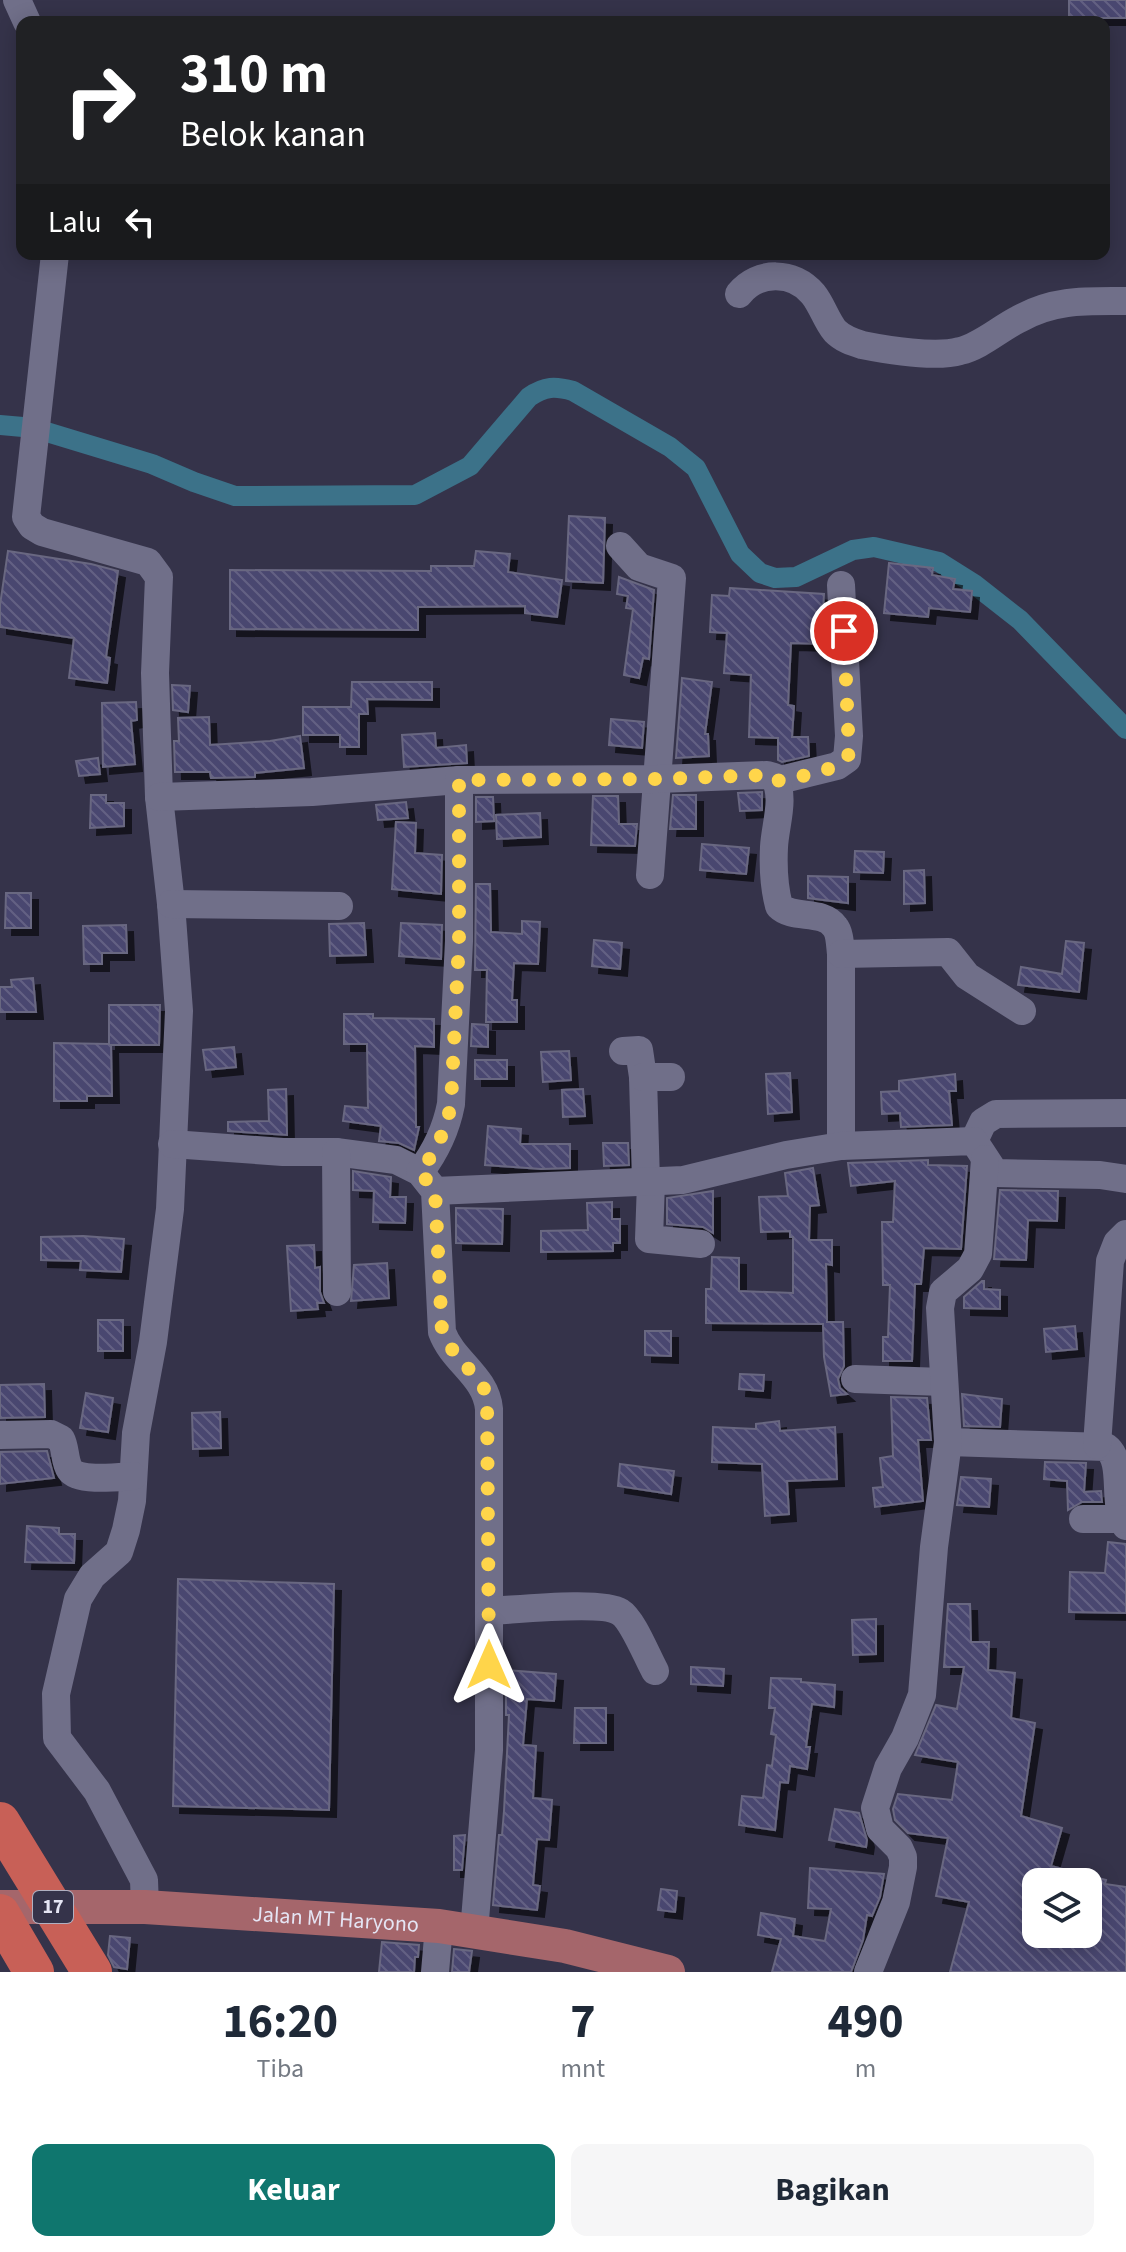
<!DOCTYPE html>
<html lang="id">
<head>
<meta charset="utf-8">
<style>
	body { margin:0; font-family:"Source Sans 3",sans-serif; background:#f6f6f7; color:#1f2937; height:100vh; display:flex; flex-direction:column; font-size:30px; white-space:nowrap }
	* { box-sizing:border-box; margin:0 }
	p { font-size:26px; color:#747a83 }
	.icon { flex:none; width:44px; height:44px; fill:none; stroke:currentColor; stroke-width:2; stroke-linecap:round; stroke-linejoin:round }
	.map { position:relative; height:1972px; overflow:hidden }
	.drawer { display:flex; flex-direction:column; background:#fff; flex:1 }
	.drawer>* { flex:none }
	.banner { position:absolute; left:16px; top:16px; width:1094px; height:244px; border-radius:16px; box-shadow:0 4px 20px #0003; background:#202124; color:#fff; overflow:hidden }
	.buttons { position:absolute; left:1022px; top:1868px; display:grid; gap:16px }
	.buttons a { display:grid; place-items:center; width:80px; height:80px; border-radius:16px; background:#fff; box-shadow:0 4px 20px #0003; font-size:40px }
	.pin { position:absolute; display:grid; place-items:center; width:68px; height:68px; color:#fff; margin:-34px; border:4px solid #fff; border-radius:50%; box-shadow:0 2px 8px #0007 }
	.me { position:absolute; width:88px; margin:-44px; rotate:0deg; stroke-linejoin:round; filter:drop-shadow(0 0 6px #0008) }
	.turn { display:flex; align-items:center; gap:28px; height:168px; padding:0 32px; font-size:36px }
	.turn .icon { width:104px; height:104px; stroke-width:2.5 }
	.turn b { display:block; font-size:56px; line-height:68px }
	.then { display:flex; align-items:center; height:76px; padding:0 32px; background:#0003; gap:16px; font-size:30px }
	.eta { display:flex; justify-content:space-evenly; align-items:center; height:136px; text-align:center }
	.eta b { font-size:48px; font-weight:700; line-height:56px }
	.button { display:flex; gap:16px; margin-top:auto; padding:16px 32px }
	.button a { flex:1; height:92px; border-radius:16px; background:#0f766e; color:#fff; font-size:32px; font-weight:700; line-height:92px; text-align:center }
	.button a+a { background:#f6f6f7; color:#1f2937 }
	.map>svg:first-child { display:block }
</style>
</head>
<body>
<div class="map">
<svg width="1126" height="1972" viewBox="0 0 1126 1972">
	<defs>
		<pattern id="building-back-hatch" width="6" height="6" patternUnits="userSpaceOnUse" patternTransform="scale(2)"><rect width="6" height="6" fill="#4a466f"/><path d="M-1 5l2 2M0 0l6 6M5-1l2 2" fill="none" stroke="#646184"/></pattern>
		<filter id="shadow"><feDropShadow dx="7" dy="7" stdDeviation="0" flood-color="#0009"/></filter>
	</defs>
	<rect width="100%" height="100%" fill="#35334a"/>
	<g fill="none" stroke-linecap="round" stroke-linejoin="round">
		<g stroke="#3c7289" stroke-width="20">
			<polyline points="0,425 23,427"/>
			<path d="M40,430l112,34 42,18 41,14 180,-1 55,-29 59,-69c16,-11 26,-11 44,-6l97,56 26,21 44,86 20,19 15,5 21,-1 57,-27 21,-3 65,15 35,22 46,36 106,109"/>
		</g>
	</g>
	<g fill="url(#building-back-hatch)" stroke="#696781" stroke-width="2" fill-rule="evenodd" filter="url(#shadow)">
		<rect x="1069" y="0" width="57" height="18"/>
		<polygon points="569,516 605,518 603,583 566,581"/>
		<polygon points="8,551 91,564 118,571 106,657 110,658 107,683 69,678 74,638 0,627 0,605"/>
		<polygon points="476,551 510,554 508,572 562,580 557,617 525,613 525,606 418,607 418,630 230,629 230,570 431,571 431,566 474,566"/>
		<polygon points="889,563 933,568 932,575 955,579 953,589 972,591 970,612 929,608 928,617 884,613"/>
		<polygon points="619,577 654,590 649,659 643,658 639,678 624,675 633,609 626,608 628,596 617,594"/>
		<polygon points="730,588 824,594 821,644 791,643 788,705 794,706 792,737 808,737 809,756 782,762 778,760 778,738 749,737 751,675 724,673 727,633 710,632 712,595 729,596"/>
		<polygon points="682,678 712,682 705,734 708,734 709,756 676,758"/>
		<polygon points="352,682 432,682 432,700 367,699 368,714 359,714 359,747 340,747 340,735 303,735 303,707 351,707"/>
		<polygon points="172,685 190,686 188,712 173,710"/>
		<polygon points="136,702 137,720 131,721 135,764 103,767 102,703"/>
		<polygon points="209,717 210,745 270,741 300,736 304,768 255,773 255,777 211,778 210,772 175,772 174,741 179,741 178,718"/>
		<polygon points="611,719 644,722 642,748 609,745"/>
		<polygon points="435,733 436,748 466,745 467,763 404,767 402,735"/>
		<polygon points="98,758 100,774 79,776 76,761"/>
		<polygon points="762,792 762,810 740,811 738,793"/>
		<polygon points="91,795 106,795 106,803 124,803 124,826 90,828"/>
		<polygon points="673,795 696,795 696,829 670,829"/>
		<polygon points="593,796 618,796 619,824 637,824 635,846 591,845"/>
		<polygon points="476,797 493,797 494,821 476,822"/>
		<polygon points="406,802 408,818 378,820 376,805"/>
		<polygon points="540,813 541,837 497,839 496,815"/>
		<polygon points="396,822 416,823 415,853 442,855 441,894 392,889"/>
		<polygon points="702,844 749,848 746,874 700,870"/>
		<polygon points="855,851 884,852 883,873 854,872"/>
		<polygon points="924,870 925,903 904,904 904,871"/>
		<polygon points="808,876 848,877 848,903 808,898"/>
		<polygon points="476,884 490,884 491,932 522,934 522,921 540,922 538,964 514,963 512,1000 517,1000 517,1022 486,1022 487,970 475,970"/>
		<polygon points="6,893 31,893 31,928 5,928"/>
		<polygon points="364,923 366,955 330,956 329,924"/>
		<polygon points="401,923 442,925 441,959 399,956"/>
		<polygon points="126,925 127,953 102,953 102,964 84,964 83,926"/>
		<polygon points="594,940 622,943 620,969 592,966"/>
		<polygon points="1066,941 1084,943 1079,992 1018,985 1021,967 1062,974"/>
		<polygon points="33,978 36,1012 0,1012 0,987 12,987 11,980"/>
		<polygon points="109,1005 160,1005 159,1045 111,1045 112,1096 87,1096 87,1101 54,1101 54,1043 109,1044"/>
		<polygon points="344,1014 373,1014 373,1018 434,1019 434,1047 415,1046 416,1127 419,1127 414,1150 399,1143 379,1141 381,1126 343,1121 345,1106 368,1108 367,1044 344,1044"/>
		<polygon points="472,1024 488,1025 488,1047 471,1046"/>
		<polygon points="234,1047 236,1067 206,1070 203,1050"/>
		<polygon points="569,1051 571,1080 543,1082 541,1052"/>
		<rect x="475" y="1060" width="32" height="19"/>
		<polygon points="790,1073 792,1112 768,1114 766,1074"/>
		<polygon points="955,1074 956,1091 949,1091 952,1125 901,1127 900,1113 882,1114 881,1092 899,1091 899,1081"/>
		<polygon points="286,1089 287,1135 228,1131 228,1122 269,1121 268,1090"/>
		<polygon points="583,1089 585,1116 563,1117 562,1090"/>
		<polygon points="488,1126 521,1129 520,1144 570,1144 570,1168 541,1169 485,1165"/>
		<polygon points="603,1143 628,1143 629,1165 604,1166"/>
		<polygon points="928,1160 928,1165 967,1166 961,1249 924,1248 921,1284 915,1284 912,1361 883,1361 883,1337 888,1337 890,1285 883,1285 882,1222 893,1222 895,1181 851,1186 848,1163"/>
		<polygon points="813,1168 819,1205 810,1206 809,1240 832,1240 832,1265 826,1264 827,1322 843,1322 844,1366 838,1379 840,1388 847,1394 831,1396 824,1357 823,1324 706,1323 706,1289 711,1289 712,1257 739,1258 739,1291 793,1293 793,1237 790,1237 790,1231 761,1232 759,1197 788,1196 785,1173"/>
		<polygon points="353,1171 391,1177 390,1197 406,1197 405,1223 373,1222 374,1191 353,1190"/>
		<polygon points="1000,1190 1058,1191 1057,1221 1028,1220 1026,1260 994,1259"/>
		<polygon points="713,1191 713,1233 703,1227 667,1224 667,1198"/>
		<polygon points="612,1202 612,1219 620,1219 620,1243 613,1243 613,1251 541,1252 541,1231 588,1230 587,1203"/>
		<polygon points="456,1208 503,1209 502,1244 456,1243"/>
		<polygon points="83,1236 124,1239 121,1272 80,1270 81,1261 41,1260 41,1237"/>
		<polygon points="314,1245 315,1268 320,1267 320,1292 324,1303 317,1303 318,1309 291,1311 287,1246"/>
		<polygon points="387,1263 389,1298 351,1301 354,1265"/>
		<polygon points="982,1281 984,1281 984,1289 1000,1290 1000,1309 964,1308 964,1297"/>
		<rect x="98" y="1320" width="25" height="31"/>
		<polygon points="1075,1326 1077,1349 1046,1352 1044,1329"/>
		<polygon points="645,1331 671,1331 671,1356 645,1355"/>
		<polygon points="740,1374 764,1375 763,1391 739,1389"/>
		<polygon points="44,1384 45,1417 0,1418 0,1385"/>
		<polygon points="86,1393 113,1398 108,1432 80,1428"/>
		<polygon points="962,1394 1002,1399 1000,1427 964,1426"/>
		<polygon points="891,1397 927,1398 931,1440 918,1440 923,1501 875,1507 873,1488 883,1487 880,1458 893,1456"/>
		<polygon points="220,1412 221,1448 193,1449 192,1413"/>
		<polygon points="779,1421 780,1431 835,1427 837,1479 787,1481 789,1514 765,1516 762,1464 712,1462 713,1427 756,1429 756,1424"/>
		<polygon points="47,1451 54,1478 0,1484 0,1452"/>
		<polygon points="1045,1462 1086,1463 1084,1492 1101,1491 1102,1502 1082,1502 1068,1510 1067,1481 1044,1479"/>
		<polygon points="620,1464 674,1471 671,1494 618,1486"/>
		<polygon points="961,1477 991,1479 989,1507 957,1505"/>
		<polygon points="27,1526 59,1528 59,1534 75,1534 74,1563 25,1562"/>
		<polygon points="1108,1542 1126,1544 1126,1613 1069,1612 1070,1572 1105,1573"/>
		<polygon points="178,1579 334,1584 329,1810 173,1806"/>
		<path d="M948,1604h22l1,38h18l-1,28 27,3 -4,45 24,5 -14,93 41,12 -11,38 55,14 -1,4 21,3v85h-176l19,-70 -33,-6 12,-58 -40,-5 -13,-13 -2,-11 5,-15 54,6 6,-38 -43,-7 21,-50 21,4 7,-42h-20zM1036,1882h52v52h-52z"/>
		<polygon points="876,1619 876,1654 853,1655 852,1620"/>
		<polygon points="691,1667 724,1669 723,1686 691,1684"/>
		<polygon points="506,1670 556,1674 554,1701 527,1699 523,1745 536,1746 533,1798 552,1800 549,1840 537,1839 533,1885 540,1886 537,1910 493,1905 499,1835 502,1835 504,1811 509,1715 506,1715"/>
		<polygon points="771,1678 801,1679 801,1682 835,1685 834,1707 812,1704 806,1747 810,1747 807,1769 790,1766 788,1783 780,1782 775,1830 739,1825 742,1796 763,1798 767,1765 772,1766 776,1735 771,1734 775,1708 769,1708"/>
		<polygon points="575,1708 606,1708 606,1743 574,1743"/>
		<polygon points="835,1809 859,1813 867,1840 866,1847 829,1840"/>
		<polygon points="465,1835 462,1870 454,1870 454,1836"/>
		<polygon points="810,1868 884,1874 880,1897 872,1916 867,1915 863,1940 851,1972 772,1972 781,1939 758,1935 761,1913 795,1919 793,1936 825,1941 831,1909 808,1908"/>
		<polygon points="661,1889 677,1891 675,1912 658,1910"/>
		<polygon points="110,1936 130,1938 127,1969 114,1967 108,1955"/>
		<polygon points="382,1942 419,1945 418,1957 415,1957 414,1972 379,1972"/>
		<polygon points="454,1949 472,1951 469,1972 452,1972"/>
	</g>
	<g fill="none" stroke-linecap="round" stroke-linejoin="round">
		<g stroke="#706f89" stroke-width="28">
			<polyline points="17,0 27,22"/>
			<polyline points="55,254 26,517 32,526 42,532 148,562 159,577 155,673 159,797 171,904 179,1011 170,1209 153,1342 136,1433 132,1501 126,1530 119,1552 92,1576 78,1599 56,1694 57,1738 97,1791 144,1880 145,1907"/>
			<path d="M739,294c19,-24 55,-23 74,0 9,11 13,26 22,37 8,8 17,11 27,14 25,5 74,13 98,6 21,-5 39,-22 59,-32 35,-20 68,-18 107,-18"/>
			<polyline points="620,546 639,567 672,578 650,875"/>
			<polyline points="776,781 837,766 847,759 849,736 841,585"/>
			<path d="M159,797l153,-5 147,-12 199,-1 109,-4 7,2c12,20 1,48 0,70 -1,20 0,40 5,59 14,14 44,3 56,21 5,6 5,19 6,27v192"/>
			<polyline points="171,904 339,906"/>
			<polyline points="841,954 948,952 967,976 1022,1011"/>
			<polyline points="623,1051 639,1050 643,1077 646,1182"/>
			<polyline points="643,1077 671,1077"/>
			<polyline points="974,1141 983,1122 996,1114 1126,1113"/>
			<path d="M172,1144l111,8h53l60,8 24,12 15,19 7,141c11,30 44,44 47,77v341l-15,182"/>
			<polyline points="336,1152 337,1292"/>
			<path d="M420,1172c16,-21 26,-42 31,-68l8,-163v-161"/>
			<polyline points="651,1182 649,1239 701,1244"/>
			<polyline points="435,1191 683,1180 786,1155 841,1146 974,1141 995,1173 1100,1175 1126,1179"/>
			<polyline points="855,1379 944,1382"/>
			<path d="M0,1435l51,-1 10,5c5,9 3,22 9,31 8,12 49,7 63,6"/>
			<path d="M948,1442l158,5c20,15 5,57 20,79"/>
			<polyline points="1097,1445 1110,1261 1117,1243 1126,1234"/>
			<polyline points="1083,1519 1121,1519"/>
			<path d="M489,1611c25,-1 113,-11 131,1 13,8 27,45 35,59"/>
			<polyline points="435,1972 439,1926"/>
			<polyline points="868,1972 896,1902 903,1867 903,1857 899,1848 880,1829 875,1808 888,1768 905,1738 922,1695 934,1547 948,1442 940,1308 943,1292 970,1269 978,1254 985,1159"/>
		</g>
		<path stroke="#a5666b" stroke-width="34" id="s1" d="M0,1907h145l294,19 126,20 103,26"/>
		<g stroke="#c86057" stroke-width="40">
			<polyline points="0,1822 92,1972"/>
			<polyline points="0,1914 34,1972"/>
		</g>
	</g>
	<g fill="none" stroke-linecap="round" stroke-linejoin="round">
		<path stroke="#ffd54a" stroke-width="14" stroke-dasharray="0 25.2" d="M489,1665l-2,-271c-12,-23 -35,-38 -45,-62l-7,-141 -15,-19c16,-21 26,-42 31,-68l8,-163v-161l199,-1 109,-4 9,6c19,-4 68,-10 73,-28l-5,-122"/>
	</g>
	<g text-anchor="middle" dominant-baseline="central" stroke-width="6" stroke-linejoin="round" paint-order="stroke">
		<rect fill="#35334a" stroke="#b0b0c1" stroke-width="2" x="33" y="1891" width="40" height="32" rx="6"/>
		<g font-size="20" font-weight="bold" fill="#e5e5f4">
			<text x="53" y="1907">17</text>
		</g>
		<g font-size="22" fill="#e5e5f4" stroke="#35334a">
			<text stroke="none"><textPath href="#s1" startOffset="336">Jalan MT Haryono</textPath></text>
		</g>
	</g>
</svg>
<div class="buttons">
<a><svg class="icon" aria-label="layers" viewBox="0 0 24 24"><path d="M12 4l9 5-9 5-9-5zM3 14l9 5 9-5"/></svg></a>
</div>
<div class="pin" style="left:844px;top:631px;background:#d93025"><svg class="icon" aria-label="arrive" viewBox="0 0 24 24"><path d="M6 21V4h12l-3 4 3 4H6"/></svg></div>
<svg class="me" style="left:489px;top:1665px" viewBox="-20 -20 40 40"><path d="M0-17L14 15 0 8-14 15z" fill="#ffd54a" stroke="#fff" stroke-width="4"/></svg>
<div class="banner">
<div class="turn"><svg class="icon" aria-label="right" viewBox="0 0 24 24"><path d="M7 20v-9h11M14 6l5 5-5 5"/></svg><div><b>310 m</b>Belok kanan</div></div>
<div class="then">Lalu<svg class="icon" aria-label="left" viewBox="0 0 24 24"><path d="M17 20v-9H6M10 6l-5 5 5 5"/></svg></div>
</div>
</div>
<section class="drawer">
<div class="eta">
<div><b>16:20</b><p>Tiba</p></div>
<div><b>7</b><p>mnt</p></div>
<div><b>490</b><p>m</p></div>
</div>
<div class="button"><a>Keluar</a><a>Bagikan</a></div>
</section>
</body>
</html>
